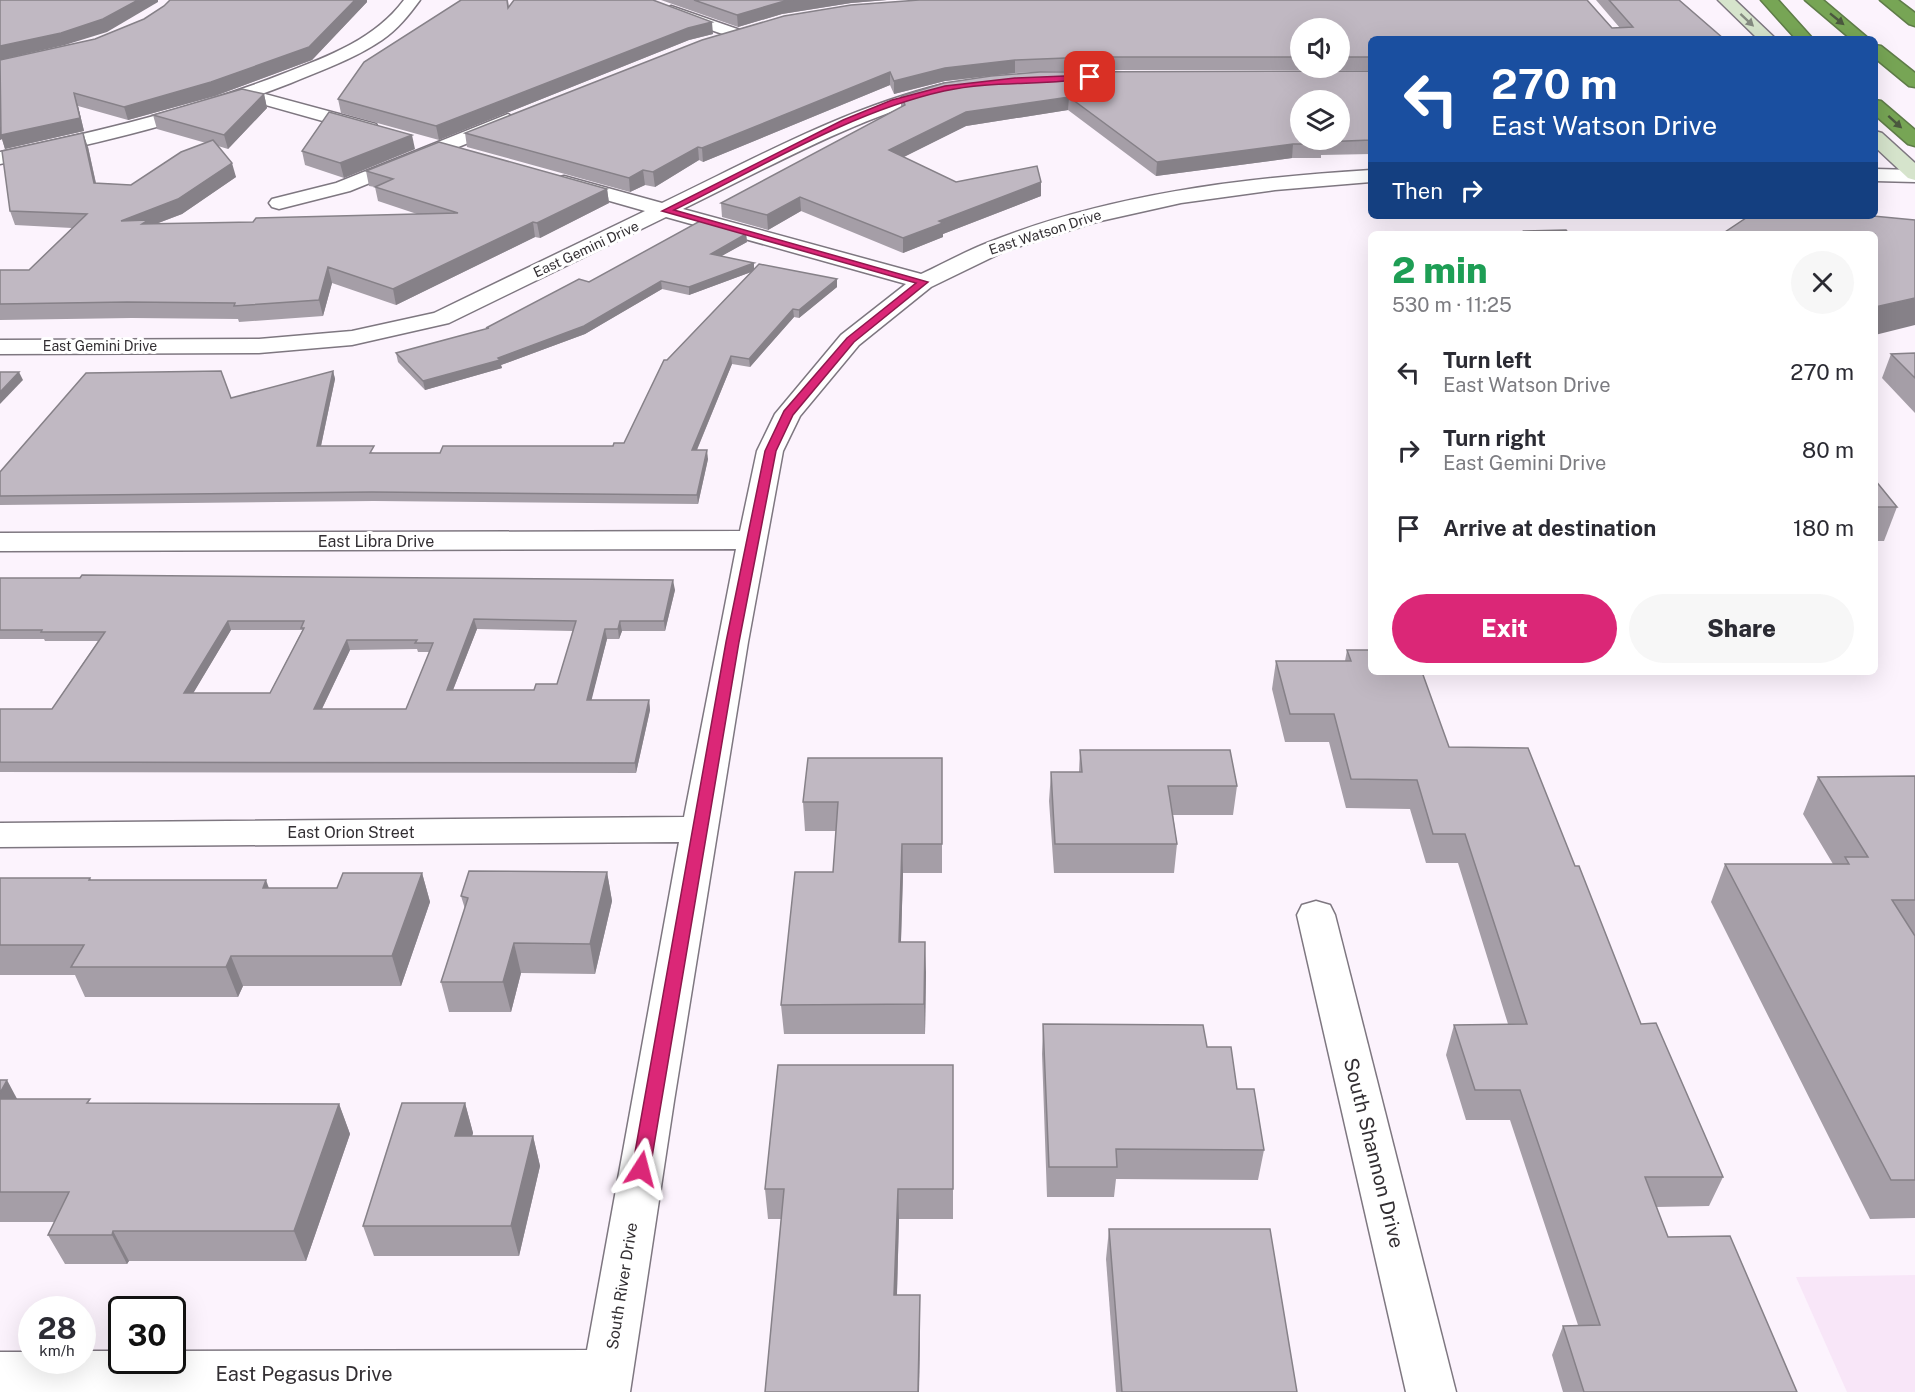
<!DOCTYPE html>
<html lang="en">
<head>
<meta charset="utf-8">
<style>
	body { margin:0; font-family:"Public Sans",sans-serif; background:#f7f7f7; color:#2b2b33; height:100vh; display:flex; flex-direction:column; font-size:22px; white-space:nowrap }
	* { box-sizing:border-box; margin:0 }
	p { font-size:20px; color:#7c7c81 }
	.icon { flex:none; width:33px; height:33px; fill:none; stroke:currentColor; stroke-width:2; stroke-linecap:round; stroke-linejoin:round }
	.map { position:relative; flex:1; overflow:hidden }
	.sheet { position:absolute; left:1368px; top:231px; width:510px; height:444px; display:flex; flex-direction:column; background:#fff; border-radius:9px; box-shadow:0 6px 24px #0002 }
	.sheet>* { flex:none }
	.guide { position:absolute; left:1368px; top:36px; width:510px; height:183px; border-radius:9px; box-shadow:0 6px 24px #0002; background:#1a4fa0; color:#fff; overflow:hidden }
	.buttons { position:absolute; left:1290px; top:18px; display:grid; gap:12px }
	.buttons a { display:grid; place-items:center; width:60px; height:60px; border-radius:50%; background:#fff; box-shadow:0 6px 24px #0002; font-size:30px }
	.speed { position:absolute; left:18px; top:1296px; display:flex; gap:12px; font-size:30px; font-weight:700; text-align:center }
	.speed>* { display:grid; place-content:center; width:78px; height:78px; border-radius:50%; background:#fff; box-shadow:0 6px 24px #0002; line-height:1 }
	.speed small { font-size:15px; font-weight:400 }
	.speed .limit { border:3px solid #111; border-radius:9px; background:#fff; color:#111 }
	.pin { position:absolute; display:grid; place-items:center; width:51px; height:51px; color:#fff; margin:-26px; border-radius:12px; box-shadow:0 3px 9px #0006 }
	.me { position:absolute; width:66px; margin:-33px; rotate:9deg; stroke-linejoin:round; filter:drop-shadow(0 0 4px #0008) }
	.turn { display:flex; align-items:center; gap:21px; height:126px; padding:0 24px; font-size:27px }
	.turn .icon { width:78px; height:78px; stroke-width:2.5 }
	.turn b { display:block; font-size:42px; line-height:51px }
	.then { display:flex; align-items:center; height:57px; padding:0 24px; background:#0003; gap:12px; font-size:22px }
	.round { display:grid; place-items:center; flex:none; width:63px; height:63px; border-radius:32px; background:#f7f7f7 }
	.overview { display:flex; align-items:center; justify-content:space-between; height:102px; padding:0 24px }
	h1 { font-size:36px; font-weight:800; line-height:45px; color:#1e9e55 }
	.button { display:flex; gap:12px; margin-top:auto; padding:12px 24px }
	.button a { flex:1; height:69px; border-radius:36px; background:#db2777; color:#fff; font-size:24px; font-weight:800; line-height:69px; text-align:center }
	.button a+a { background:#f7f7f7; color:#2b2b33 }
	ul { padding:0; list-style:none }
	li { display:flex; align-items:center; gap:18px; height:78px; padding:0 24px }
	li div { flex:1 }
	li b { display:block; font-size:22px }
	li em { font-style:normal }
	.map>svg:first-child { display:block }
</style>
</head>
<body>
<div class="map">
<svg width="1915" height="1392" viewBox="0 0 1915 1392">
	<rect width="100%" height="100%" fill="#fcf3fd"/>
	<polygon fill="#f8e6f8" points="1915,1275 1915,1392 1847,1392 1796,1277"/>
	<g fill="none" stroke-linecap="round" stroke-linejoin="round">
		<defs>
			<g id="minor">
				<polygon points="671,6 743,31 745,34 737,39 665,14 663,11"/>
				<path d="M944,84l9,5 -3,4c-94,25 -179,73 -267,116l238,65c22,-10 43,-22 66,-31 121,-49 255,-65 384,-73v12l-96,8 -94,13 -85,19 -91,29 -74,36 -72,58 -59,71 -17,35 -35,191 -74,459 -44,291h-630v-40h32v8h50v-9h40v9h50v-9l415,-1 92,-508 -679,5v-24l684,-6 52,-268 -736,2v-18l740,-2 17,-80 18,-37 66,-79 65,-51 -240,-67 -217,106 -97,22 -93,8 -259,1v-14l259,-1 93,-8 82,-18 211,-102 -88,-25 -3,-4 3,-4 7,-2 98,27c92,-44 183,-95 282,-119z"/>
				<polygon points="250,90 376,124 378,128 369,134 244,99 241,95 244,91"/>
				<polygon points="508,114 517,120 515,124 350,191 279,209 272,207 269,203 272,199 336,183"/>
				<polygon points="1875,169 1915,170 1915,182 1875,181"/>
				<polygon points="1316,901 1330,905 1335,915 1456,1392 1406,1392 1297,915 1302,905"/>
			</g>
			<path id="tertiary" d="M404,0h16c-11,15 -22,29 -38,40 -28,19 -60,30 -91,43 -94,37 -192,60 -291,81v-12c97,-20 193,-43 285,-79 44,-17 90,-34 119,-73z"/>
			<g id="secondary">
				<polygon points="1718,0 1735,0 1776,39 1758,39"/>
				<polygon points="1875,131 1882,133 1915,163 1915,180 1908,178 1875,147"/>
			</g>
			<g id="motorway">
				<polygon points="1761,0 1778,0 1813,39 1796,39"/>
				<polygon points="1805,0 1823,0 1869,39 1851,39"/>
				<polygon points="1880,0 1898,0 1915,13 1915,26 1909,24"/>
				<polygon points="1875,45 1881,46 1915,73 1915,87 1909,86 1875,58"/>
				<polygon points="1875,100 1881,101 1915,130 1915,146 1908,144 1875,115"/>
			</g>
		</defs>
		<use href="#minor" stroke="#7e7780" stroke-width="3"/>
		<use href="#tertiary" stroke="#7e7780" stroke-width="3"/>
		<use href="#secondary" stroke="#7e7780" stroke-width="3"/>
		<use href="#motorway" stroke="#5f7c49" stroke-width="3"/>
		<use href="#minor" fill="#fff" fill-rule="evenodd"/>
		<use href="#tertiary" fill="#fff" fill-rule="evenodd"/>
		<use href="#secondary" fill="#d6e4cc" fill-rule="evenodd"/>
		<use href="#motorway" fill="#77a555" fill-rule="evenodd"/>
	</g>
	<g fill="#a59ea7" fill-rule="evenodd">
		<polygon points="170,0 367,0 367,2 312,60 215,96 128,120 78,106 84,131 5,149 2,139 0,140 0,60 95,39 144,19 164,6"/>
		<polygon points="461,0 508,0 509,7 713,34 689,40 439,140 341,113 338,99"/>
		<polygon points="661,0 887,0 851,3 782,14 738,27"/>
		<path d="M919,0l693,28h8l-24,-28h83l45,39h-353v31h-281l-75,3 -70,8 -51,13 -4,-9 -187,77 -4,-2 -44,27 -10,-2 -15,7 -163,-45 -2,-14zM1300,28h40v40h-40z"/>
		<polygon points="1371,71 1371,154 1321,155 1321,158 1292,158 1156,176 1068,110 966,126 903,157 956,182 1041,196 943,234 943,237 903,253 801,211 768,230 722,217 721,203 901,107 901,96"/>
		<polygon points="264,94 267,108 228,149 218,146 236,177 182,214 156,224 253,222 417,214 378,201 375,187 369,186 366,171 607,189 609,203 540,238 535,237 396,305 332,283 323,316 239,322 238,319 132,318 0,320 0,270 29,270 72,228 15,225 10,211 88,147 96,183 131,185 206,143 157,129 153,115"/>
		<polygon points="415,149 344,178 305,165 302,151"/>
		<polygon points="746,234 747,242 721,256 754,268 837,287 799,318 794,317 750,367 732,364 697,450 708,459 698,504 374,501 0,505 0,472 333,371 335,379 321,446 375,453 440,453 613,446 624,443 667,360 751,272 689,295 662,289 585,334 501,365 502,368 425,390 398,362 396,353 486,329 486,328 589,282"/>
		<polygon points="1915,353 1915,413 1882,378 1891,354"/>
		<polygon points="1875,480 1897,507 1884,541 1875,541"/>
		<path d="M0,578l675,12 -10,41h-43l-3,8h-12l-16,61h58l1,10 -14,63 -636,-1v-63h52l46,-68h-53l-1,-2h-44zM477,629l96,2 -16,53 -23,6h-81zM231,630h71v1l-32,62h-77zM417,649l1,3h12l-24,57h-84l28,-59z"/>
		<polygon points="1347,650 1575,866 1641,1024 1723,1177 1709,1206 1656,1207 1668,1237 1797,1392 1563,1392 1552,1355 1563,1326 1578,1325 1510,1120 1466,1120 1446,1055 1454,1025 1508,1024 1458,863 1426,863 1410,809 1346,808 1329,742 1285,742 1272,689 1276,661 1345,661"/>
		<polygon points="1080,750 1237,786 1233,815 1173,815 1177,844 1174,873 1054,873 1049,801 1051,772 1079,772"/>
		<polygon points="942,758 942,873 903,873 901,942 926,972 925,1034 784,1034 781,1005 833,872 836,831 805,831 803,802"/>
		<polygon points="1915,776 1915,1218 1870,1219 1711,902 1725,864 1833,864 1803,814 1818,777"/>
		<polygon points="607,872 612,901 595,974 521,973 511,1012 449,1012 441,982 465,909 461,896"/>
		<polygon points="422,873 430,902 401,986 243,986 238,997 85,997 75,975 0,975 0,878 90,878 91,880 269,888 337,888"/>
		<polygon points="1043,1024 1207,1047 1237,1089 1264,1150 1258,1180 1116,1179 1114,1197 1047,1197 1042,1054"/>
		<polygon points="953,1065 953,1219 899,1219 897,1295 920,1325 919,1392 765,1392 781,1219 768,1219 765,1189"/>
		<polygon points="0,1080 17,1099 92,1103 339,1104 350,1134 306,1261 129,1261 127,1264 65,1264 48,1235 55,1222 0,1222"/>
		<polygon points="465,1103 473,1133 472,1136 533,1136 540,1166 519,1256 374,1256 363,1226"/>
		<polygon points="1109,1229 1297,1392 1116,1392 1106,1259"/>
	</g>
	<g fill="#868188">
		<polygon points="138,0 158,0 158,2 107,32 65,45 0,60 0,46"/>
		<polygon points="355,0 367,0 367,2 312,60 215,96 128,120 124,107"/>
		<polygon points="793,0 887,0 851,3 782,14 738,27 737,15 781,2"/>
		<polygon points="712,22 713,34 689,40 439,140 436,126 688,28"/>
		<polygon points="1015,60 1015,73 945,81 894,94 894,81 945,68"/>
		<polygon points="890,72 890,85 703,162 702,148"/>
		<polygon points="74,93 78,106 84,131 5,149 2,139 0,140 0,127"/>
		<polygon points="264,94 267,108 228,149 224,135"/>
		<polygon points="1069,97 1068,110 966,126 890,164 889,150 966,112"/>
		<polygon points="83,133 88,147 99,198 94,183"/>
		<polygon points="412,135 415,149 344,178 340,163"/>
		<polygon points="1293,144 1292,158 1156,176 1157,162"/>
		<polygon points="698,147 699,160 655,187 653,172"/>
		<polygon points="232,163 236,177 182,214 150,226 121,221"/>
		<polygon points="643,170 645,185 630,192 629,178"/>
		<polygon points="1041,182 1041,196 943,234 943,237 903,253 903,238 939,221"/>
		<polygon points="607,189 609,203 540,238 537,223"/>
		<polygon points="800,197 801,211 768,230 767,215"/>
		<polygon points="533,222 535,237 396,305 393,289"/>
		<polygon points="746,234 747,242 711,262 711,254"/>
		<polygon points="754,263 754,271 689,295 689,287"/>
		<polygon points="328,267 332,283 323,316 319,300"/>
		<polygon points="837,279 837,287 799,318 799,310"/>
		<polygon points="661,281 662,289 585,334 501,365 502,368 425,390 423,381 498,358"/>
		<polygon points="1915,298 1915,325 1875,335 1875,307"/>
		<polygon points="793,309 794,317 750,367 749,359"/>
		<polygon points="731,356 732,364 693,459 692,450"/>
		<polygon points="333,371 335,379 319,455 317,446"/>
		<polygon points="19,372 23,380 0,404 0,392"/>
		<polygon points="707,450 708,459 698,504 697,495"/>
		<polygon points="673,580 675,590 665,631 664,621"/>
		<polygon points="474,619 477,629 449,700 447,690"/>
		<polygon points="228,621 231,630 188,702 184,693"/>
		<polygon points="620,621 622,631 619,639 618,629"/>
		<polygon points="605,629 607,639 589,710 587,700"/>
		<polygon points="347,640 350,650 317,719 314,709"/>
		<polygon points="649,700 650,710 636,773 635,763"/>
		<polygon points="902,844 903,873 900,972 899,942"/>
		<polygon points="607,872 612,901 595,974 590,944"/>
		<polygon points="422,873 430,902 401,986 392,956"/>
		<polygon points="266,880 277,910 263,888"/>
		<polygon points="925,942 926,972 925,1034 924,1004"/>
		<polygon points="514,943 521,973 511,1012 503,982"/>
		<polygon points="231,956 243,986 238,997 226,967"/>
		<polygon points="7,1080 23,1110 0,1105 0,1093"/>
		<polygon points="465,1103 473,1133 464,1166 455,1136"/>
		<polygon points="339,1104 350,1134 306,1261 294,1231"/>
		<polygon points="533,1136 540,1166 519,1256 511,1226"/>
		<polygon points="898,1189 899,1219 896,1325 894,1295"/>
		<polygon points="113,1231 129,1261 127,1264 112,1235"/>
		<polygon points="920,1295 920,1325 919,1392 918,1392"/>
	</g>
	<g fill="#c0b8c2" stroke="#868188" stroke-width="1.5" fill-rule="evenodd">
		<polygon points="0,0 138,0 103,19 61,33 0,46"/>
		<polygon points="170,0 355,0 309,47 211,82 124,107 74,93 80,118 1,135 0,60 95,39 144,19 164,6"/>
		<polygon points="461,0 507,0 508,8 514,0 653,0 712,22 688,28 436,126 338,99 364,62"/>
		<polygon points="694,0 793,0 781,2 737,15"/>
		<polygon points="919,0 1587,0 1612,28 1633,27 1609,0 1679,0 1724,39 1371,39 1371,57 1340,57 1340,28 1300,28 1300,57 1091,57 1015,60 945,68 894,81 890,72 702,148 698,147 653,172 643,170 629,178 465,133 702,40 784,16 851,5"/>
		<path d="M1371,71v69l-49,2 1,2h-30l-136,18 -88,-65 -103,15 -77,38 67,32 81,-16 4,16 -102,39 4,2 -40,15 -103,-41 -33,18 -46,-12 184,-98 -4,-9 43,-13 47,-7 49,-4zM1300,100h40v40h-40z"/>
		<polygon points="242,89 264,94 224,135 153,115"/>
		<polygon points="329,112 412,135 340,163 302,151"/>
		<polygon points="83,133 94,183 131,185 181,152 213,140 232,163 178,199 121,221 148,220 142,224 253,222 256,218 458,213 375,187 393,179 366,171 439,142 607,189 537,223 533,222 393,289 328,267 319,300 234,306 235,303 127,302 0,304 0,270 29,270 87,214 10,211 2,151"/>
		<polygon points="1749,216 1873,216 1915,220 1915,298 1875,307 1875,234 1722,234"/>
		<polygon points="700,221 746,234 711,254 754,263 689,287 661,281 584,326 498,358 500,360 423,381 396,353 489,328 486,328 579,279 589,282"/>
		<polygon points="1566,230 1569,234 1527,234 1524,231"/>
		<polygon points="759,264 837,279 799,310 793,309 749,359 731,356 692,450 707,450 697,495 372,492 0,496 0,472 86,373 221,371 231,398 333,371 317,446 374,446 370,453 440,453 443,446 613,446 614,443 624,443 664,360 667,360"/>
		<polygon points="1915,353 1915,378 1891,354"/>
		<polygon points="0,372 19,372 0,392"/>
		<polygon points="1875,480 1897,507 1875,507"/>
		<path d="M82,575l591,5 -9,41h-44l-2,8h-13l-18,71h62l-14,63 -635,-1v-53h52l53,-77h-64l1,-2h-42v-52h80zM474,619l102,2 -19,63h-21l-2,6h-87zM228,621h76l-3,7h3l-34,65h-86zM347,640h70l-2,3h18l-27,66h-92z"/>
		<polygon points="1347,650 1371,650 1371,672 1422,672 1449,747 1528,748 1575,866 1579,866 1641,1024 1656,1023 1723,1177 1645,1177 1668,1237 1730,1236 1797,1392 1584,1392 1563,1326 1600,1325 1520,1090 1475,1090 1454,1025 1527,1024 1465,834 1433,834 1417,780 1351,779 1334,714 1290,714 1276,661 1351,661"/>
		<polygon points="1080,750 1230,750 1237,786 1168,786 1177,844 1055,844 1051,772 1082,772"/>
		<polygon points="808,758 942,758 942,844 902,844 899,942 925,942 924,1004 781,1005 795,872 833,872 838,802 803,802"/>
		<polygon points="1915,776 1915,900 1892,900 1915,936 1915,1180 1891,1180 1725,864 1849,864 1845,857 1868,857 1818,777"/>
		<polygon points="469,871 607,872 590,944 514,943 503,982 441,982 468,898 461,896"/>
		<polygon points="343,873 422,873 392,956 231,956 226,967 71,967 84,945 0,945 0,878 90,878 89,880 266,880 263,888 337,888"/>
		<polygon points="1043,1024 1203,1025 1207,1047 1231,1047 1237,1089 1254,1089 1264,1150 1116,1149 1117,1167 1049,1167"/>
		<polygon points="778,1065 953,1065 953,1189 898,1189 894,1295 920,1295 918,1392 765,1392 784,1189 765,1189"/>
		<polygon points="0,1080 7,1080 0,1093"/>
		<polygon points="0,1099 90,1099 87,1103 339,1104 294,1231 113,1231 112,1235 48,1235 69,1192 0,1192"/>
		<polygon points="402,1103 465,1103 455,1136 533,1136 511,1226 363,1226"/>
		<polygon points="1109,1229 1270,1229 1297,1392 1122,1392"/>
	</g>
	<defs><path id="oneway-solid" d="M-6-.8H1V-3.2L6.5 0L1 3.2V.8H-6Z" transform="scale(1.5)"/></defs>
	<g fill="#4b583f">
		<use href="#oneway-solid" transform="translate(1837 19) rotate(39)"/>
		<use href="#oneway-solid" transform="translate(1895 122) rotate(42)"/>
	</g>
	<use fill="#848a80" href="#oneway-solid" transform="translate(1747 20) rotate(43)"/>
	<path fill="#db2777" stroke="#8e194d" stroke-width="1.5" d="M1090,75l3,3c-49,8 -100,2 -149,13 -94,21 -184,77 -270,119l254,72 -74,60 -61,73 -17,36 -37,191 -89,527 -2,5 -7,2 -7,-2 -2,-5 94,-527 39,-191 19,-40 63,-73 69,-55 -254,-72 181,-91 49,-20 53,-14 70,-8z"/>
	<g text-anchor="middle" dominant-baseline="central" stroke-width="6" stroke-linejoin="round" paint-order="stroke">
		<g font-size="14" fill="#332f33" stroke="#fff">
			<text transform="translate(1045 232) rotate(-18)">East Watson Drive</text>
			<text transform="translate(586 249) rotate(-25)">East Gemini Drive</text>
			<text x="100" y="346">East Gemini Drive</text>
		</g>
		<g font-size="16" fill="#332f33" stroke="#fff">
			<text x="376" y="541">East Libra Drive</text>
			<text x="351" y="832">East Orion Street</text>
			<text transform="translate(622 1286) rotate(-81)">South River Drive</text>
		</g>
		<g font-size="20" fill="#332f33" stroke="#fff">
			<text transform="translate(1374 1153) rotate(76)">South Shannon Drive</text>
			<text x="304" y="1374">East Pegasus Drive</text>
		</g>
	</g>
</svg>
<div class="buttons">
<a><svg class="icon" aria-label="sound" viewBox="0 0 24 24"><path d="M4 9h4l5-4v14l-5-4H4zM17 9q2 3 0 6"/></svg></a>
<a><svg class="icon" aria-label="layers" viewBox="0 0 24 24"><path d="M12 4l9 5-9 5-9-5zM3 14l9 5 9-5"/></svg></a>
</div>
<div class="speed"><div>28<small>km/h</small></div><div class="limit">30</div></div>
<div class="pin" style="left:1090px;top:77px;background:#d93025"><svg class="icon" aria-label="arrive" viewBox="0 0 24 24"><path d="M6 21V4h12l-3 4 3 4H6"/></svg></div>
<svg class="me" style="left:641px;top:1169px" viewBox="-20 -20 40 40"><path d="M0-17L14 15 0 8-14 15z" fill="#db2777" stroke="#fff" stroke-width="4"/></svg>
<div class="guide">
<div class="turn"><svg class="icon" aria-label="left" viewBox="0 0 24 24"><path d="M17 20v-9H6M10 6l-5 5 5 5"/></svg><div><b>270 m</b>East Watson Drive</div></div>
<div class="then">Then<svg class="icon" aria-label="right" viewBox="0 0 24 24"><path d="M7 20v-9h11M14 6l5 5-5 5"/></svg></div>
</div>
<section class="sheet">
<div class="overview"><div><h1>2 min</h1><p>530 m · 11:25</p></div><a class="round"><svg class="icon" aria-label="close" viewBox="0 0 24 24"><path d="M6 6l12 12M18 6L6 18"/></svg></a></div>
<ul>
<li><svg class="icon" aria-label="left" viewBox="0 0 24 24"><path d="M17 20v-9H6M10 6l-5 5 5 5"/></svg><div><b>Turn left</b><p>East Watson Drive</p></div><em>270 m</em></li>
<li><svg class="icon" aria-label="right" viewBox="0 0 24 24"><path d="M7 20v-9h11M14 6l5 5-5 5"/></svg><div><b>Turn right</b><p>East Gemini Drive</p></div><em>80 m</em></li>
<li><svg class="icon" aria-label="arrive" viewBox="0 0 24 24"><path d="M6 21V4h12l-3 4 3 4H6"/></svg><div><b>Arrive at destination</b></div><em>180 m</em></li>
</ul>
<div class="button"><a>Exit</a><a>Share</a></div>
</section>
</div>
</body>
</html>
